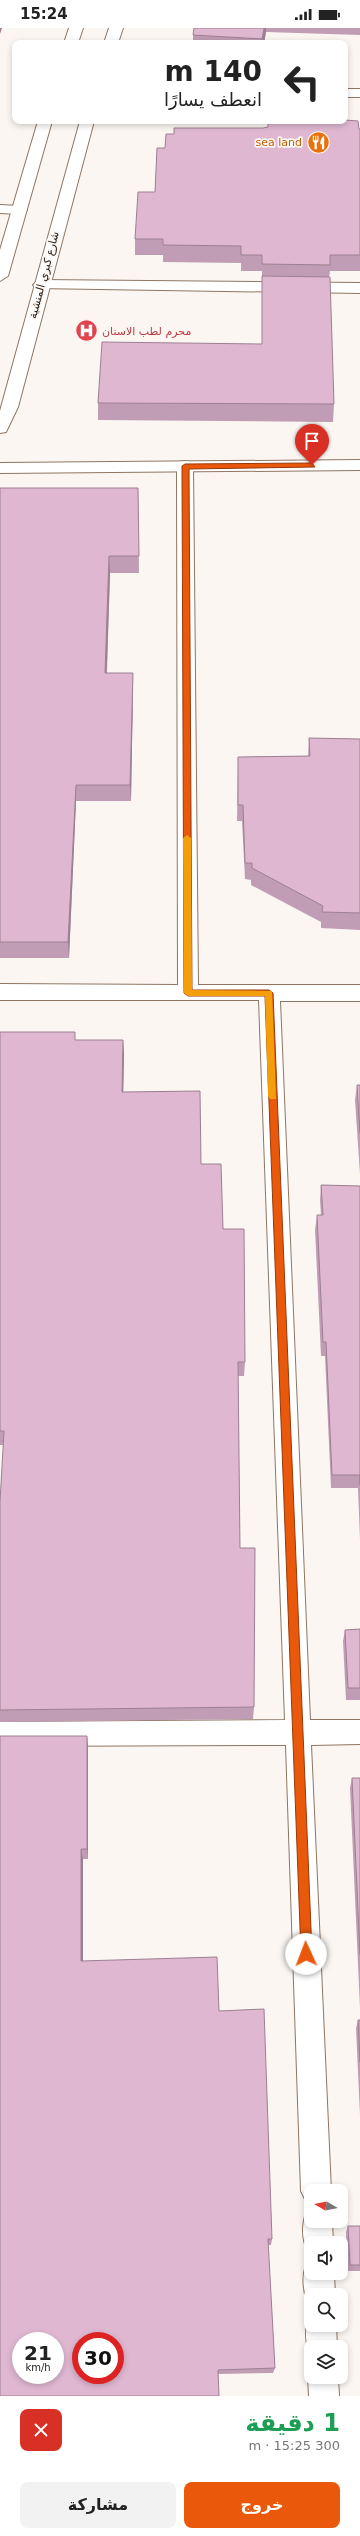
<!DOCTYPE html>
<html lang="ar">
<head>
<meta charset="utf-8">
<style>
	body { margin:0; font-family:"DejaVu Sans","Noto Sans Arabic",sans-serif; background:#f2f2f2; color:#222; direction:rtl; height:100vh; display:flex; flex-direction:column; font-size:15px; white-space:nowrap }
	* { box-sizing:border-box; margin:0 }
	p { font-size:13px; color:#767676 }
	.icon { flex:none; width:22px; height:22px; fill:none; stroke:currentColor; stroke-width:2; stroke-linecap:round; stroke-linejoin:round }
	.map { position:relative; height:2368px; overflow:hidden; direction:ltr }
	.panel { display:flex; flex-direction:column; background:#fff; flex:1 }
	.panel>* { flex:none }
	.hud { position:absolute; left:12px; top:12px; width:336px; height:84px; border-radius:8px; box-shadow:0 2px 6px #0003; direction:rtl; background:#fff; color:#222; overflow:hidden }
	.needle { width:26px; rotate:279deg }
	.fabs { position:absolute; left:304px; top:2156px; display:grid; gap:8px }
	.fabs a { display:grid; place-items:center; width:44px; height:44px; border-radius:8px; background:#fff; box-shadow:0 2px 6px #0003; font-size:20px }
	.speed { position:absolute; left:12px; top:2304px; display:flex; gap:8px; font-size:20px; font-weight:700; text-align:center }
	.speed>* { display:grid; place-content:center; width:52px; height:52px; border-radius:50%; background:#fff; box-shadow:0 2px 6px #0003; line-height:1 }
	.speed small { font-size:10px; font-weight:400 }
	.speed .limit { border:6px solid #d22; background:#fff; color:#111 }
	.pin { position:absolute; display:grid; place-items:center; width:34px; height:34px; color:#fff; margin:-41px -17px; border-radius:50% 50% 50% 0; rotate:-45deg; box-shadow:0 0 4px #0007 }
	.pin .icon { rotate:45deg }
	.me { position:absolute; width:44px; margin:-22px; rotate:358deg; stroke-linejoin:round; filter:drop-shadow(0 0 3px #0008) }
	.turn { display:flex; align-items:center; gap:14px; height:84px; padding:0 20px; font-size:18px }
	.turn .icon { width:52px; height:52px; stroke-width:2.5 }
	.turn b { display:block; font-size:28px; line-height:34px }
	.round { display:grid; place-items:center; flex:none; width:42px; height:42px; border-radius:8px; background:#f2f2f2 }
	.headline { display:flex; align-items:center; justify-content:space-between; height:68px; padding:0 20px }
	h1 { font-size:24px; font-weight:600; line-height:30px; color:#1e9e55 }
	.action { display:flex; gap:8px; margin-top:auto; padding:8px 20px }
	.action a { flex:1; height:46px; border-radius:8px; background:#ea580c; color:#fff; font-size:16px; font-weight:600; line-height:46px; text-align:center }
	.action a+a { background:#f2f2f2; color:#222 }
	.status { display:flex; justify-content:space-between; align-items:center; height:28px; padding:0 20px; background:#fff; direction:ltr }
	.status svg { height:11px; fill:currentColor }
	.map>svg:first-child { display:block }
</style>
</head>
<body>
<div class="status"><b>15:24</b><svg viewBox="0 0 49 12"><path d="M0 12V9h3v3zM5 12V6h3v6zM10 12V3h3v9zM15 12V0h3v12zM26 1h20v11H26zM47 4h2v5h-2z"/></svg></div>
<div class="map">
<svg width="360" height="2368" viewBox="0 0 360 2368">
	<rect width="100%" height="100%" fill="#fbf6f2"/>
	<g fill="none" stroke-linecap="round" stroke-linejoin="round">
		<defs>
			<g id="minor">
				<polygon points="0,177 20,178 27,182 20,186 0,185"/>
				<polygon points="41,252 360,255 360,265 36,260 33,257 36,254"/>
				<polygon points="185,433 191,434 193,438 198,957 360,957 360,973 280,973 310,1692 360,1692 360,1716 311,1717 331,2163 311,2163 311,2175 306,2173 301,2163 286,1717 0,1718 0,1694 285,1692 259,972 0,972 0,956 178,957 177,438 179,434"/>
				<path d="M311,2181v12h21l1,22h-22v12l-3,-2c-6,-14 -7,-28 -1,-42z"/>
				<path d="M311,2233v12h23l1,22h-24v11c-8,-8 -12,-38 0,-45z"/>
				<path d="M310,2286l1,11h25l1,22h-26v10c-6,-14 -7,-28 -1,-43z"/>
				<polygon points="311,2341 311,2349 338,2349 339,2368 309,2368 308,2349"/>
			</g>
			<polygon id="tertiary" points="360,432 360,442 0,445 0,435"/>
			<rect id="secondary" x="345" y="61" width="15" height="8"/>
			<g id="primary">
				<polygon points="69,0 83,0 78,15 64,15"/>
				<polygon points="109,0 123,0 118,15 104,15"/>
				<polygon points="38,93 52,93 8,248 0,253 0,222"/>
				<polygon points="80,93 94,93 18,379 6,404 0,405 0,383"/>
			</g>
		</defs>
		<use href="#minor" stroke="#8e7662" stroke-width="2"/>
		<use href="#tertiary" stroke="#8e7662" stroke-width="2"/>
		<use href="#secondary" stroke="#8e7662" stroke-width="2"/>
		<use href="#primary" stroke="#8e7662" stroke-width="2"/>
		<use href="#minor" fill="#fff" fill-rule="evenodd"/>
		<use href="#tertiary" fill="#fff" fill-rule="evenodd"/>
		<use href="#secondary" fill="#fff" fill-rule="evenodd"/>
		<use href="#primary" fill="#fff" fill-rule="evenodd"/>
	</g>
	<g fill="#c09db4">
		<polygon points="194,0 360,0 360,7 266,4 264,15 193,15 193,7"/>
		<polygon points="360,101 360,243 330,243 329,249 334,376 333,394 98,392 98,375 262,316 262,243 241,243 241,235 163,234 163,227 135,227 135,211 155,164 165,120 174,106"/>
		<polygon points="0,460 138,460 139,545 110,545 107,645 133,645 133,662 131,773 76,773 69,930 0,930"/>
		<polygon points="309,710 360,711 360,902 321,900 321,894 251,857 251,852 245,851 242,793 237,793 238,729 308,728"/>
		<polygon points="0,1004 76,1012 123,1012 124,1027 123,1064 201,1136 223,1201 245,1334 244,1348 238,1348 240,1520 254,1679 253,1691 0,1694 0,1474 4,1417 0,1417"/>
		<polygon points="357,1057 360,1057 360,1146 355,1072"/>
		<polygon points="321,1157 360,1158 360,1511 358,1460 331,1460 325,1328 321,1328 315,1202 317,1187 321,1187 320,1172"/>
		<polygon points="360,1601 360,1672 346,1672 343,1613 345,1602"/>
		<polygon points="87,1708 88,1719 88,1831 83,1831 83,1933 219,1983 272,2211 271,2217 268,2217 275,2340 273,2345 219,2346 0,2368"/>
		<polygon points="352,1750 360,1750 360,1980 350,1760"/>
		<polygon points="358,1992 360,1992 360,2087 356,2000"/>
		<polygon points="348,2198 360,2198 360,2243 347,2243 346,2204"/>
	</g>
	<g fill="#9c8092">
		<polygon points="0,0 2,0 0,6"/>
		<polygon points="264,0 266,0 266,4 264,15 262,15"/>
		<polygon points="109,528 110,545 106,662 105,645"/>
		<polygon points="133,645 133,662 131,773 130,757"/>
		<polygon points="76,757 76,773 69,930 68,914"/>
		<polygon points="123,1012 124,1027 123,1079 122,1064"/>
		<polygon points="87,1708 88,1719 88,1831 87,1821"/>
		<polygon points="81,1821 83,1831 83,1942 81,1933"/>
	</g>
	<g fill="#dfb7d1" stroke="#9c8092" fill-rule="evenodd">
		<polygon points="194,0 264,0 262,11 193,7"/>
		<polygon points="345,92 358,93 359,101 360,101 360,227 330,227 330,237 262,236 262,227 241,227 241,218 163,217 163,211 135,211 138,164 155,164 157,120 165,120 166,106 174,106 174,100 263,100 268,99 268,93 345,93"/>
		<polygon points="262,248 330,249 334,376 98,375 102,314 262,316"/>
		<polygon points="0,460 138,460 139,528 109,528 105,645 133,645 130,757 76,757 68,914 0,914"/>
		<polygon points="309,710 360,711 360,885 322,884 323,878 252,840 252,835 245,835 243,777 238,777 238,729 310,728"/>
		<polygon points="0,1004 75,1004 75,1012 123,1012 122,1064 200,1063 201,1136 221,1136 223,1201 244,1201 245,1334 238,1334 240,1520 255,1520 254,1679 0,1682 0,1474 4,1403 0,1403"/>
		<polygon points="357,1057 360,1057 360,1105"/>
		<polygon points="321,1157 360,1158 360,1457 360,1447 332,1447 326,1314 323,1314 317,1187 323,1187"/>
		<polygon points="360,1601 360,1660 348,1660 345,1602"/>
		<path d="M0,1708h87v113h-6v112l136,-4 2,54 45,-2 8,230h-4l7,129 -57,2 1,26h-219zM21,2313h34v34h-34zM81,2313h34v34h-34z"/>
		<polygon points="352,1750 360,1750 360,1927"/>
		<polygon points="358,1992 360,1992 360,2034"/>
		<polygon points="348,2198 360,2198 360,2237 350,2237"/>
	</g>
	<polygon fill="#ea580c" stroke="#983908" points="312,435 315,439 189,441 192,962 269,962 273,965 312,1926 306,1931 301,1926 265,968 188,968 184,965 182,438 185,436"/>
	<polygon fill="#f59e0b" points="187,807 191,810 192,962 272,963 276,1071 270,1071 268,1068 265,968 188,968 184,965 183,810"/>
	<defs>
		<symbol id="restaurant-disc" viewBox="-11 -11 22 22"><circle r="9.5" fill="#e8710a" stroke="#fbf6f2"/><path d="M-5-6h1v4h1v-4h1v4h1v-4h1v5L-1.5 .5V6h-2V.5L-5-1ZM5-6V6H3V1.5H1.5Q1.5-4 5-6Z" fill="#fff"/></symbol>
		<symbol id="hospital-disc" viewBox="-11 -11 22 22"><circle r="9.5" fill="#e0444e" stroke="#fbf6f2"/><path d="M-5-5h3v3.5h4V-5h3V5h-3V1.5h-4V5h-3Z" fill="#fff"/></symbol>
	</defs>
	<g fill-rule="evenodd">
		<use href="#restaurant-disc" x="306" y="102" width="25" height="25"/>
		<use href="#hospital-disc" x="74" y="290" width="25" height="25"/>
	</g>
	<g text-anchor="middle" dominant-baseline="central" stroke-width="3.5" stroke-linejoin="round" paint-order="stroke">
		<g font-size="11" fill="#c56008" stroke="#fbf6f2" text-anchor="end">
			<text x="302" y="114">sea land</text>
		</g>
		<g font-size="11" fill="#211810" stroke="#fbf6f2">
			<text transform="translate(44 247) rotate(-75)">شارع كبري المنشية</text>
		</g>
		<g font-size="11" fill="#be3a42" stroke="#fbf6f2" text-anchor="start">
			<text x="102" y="303">محرم لطب الاسنان</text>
		</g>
	</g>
</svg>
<div class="fabs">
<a><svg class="needle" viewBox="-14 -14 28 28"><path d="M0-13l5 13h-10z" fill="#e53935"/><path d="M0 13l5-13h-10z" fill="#767676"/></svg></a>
<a><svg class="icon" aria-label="sound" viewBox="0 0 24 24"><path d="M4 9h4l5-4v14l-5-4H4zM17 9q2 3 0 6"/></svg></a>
<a><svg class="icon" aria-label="search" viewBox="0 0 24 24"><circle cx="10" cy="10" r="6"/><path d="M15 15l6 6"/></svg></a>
<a><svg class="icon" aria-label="layers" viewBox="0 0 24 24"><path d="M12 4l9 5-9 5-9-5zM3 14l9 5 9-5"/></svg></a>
</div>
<div class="speed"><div>21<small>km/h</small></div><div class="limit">30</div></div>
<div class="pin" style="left:312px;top:437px;background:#d93025"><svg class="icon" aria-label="arrive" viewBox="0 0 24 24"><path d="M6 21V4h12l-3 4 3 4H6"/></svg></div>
<svg class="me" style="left:306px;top:1926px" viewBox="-20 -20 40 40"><circle r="19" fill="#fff"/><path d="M0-13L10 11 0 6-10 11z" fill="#ea580c"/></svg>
<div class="hud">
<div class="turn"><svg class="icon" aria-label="left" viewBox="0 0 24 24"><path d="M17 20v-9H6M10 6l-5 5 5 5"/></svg><div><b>140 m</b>انعطف يسارًا</div></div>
</div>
</div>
<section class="panel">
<div class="headline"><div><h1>1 دقيقة</h1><p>300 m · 15:25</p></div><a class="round" style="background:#d93025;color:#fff"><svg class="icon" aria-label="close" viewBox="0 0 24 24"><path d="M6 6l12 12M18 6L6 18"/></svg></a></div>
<div class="action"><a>خروج</a><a>مشاركة</a></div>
</section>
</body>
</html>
